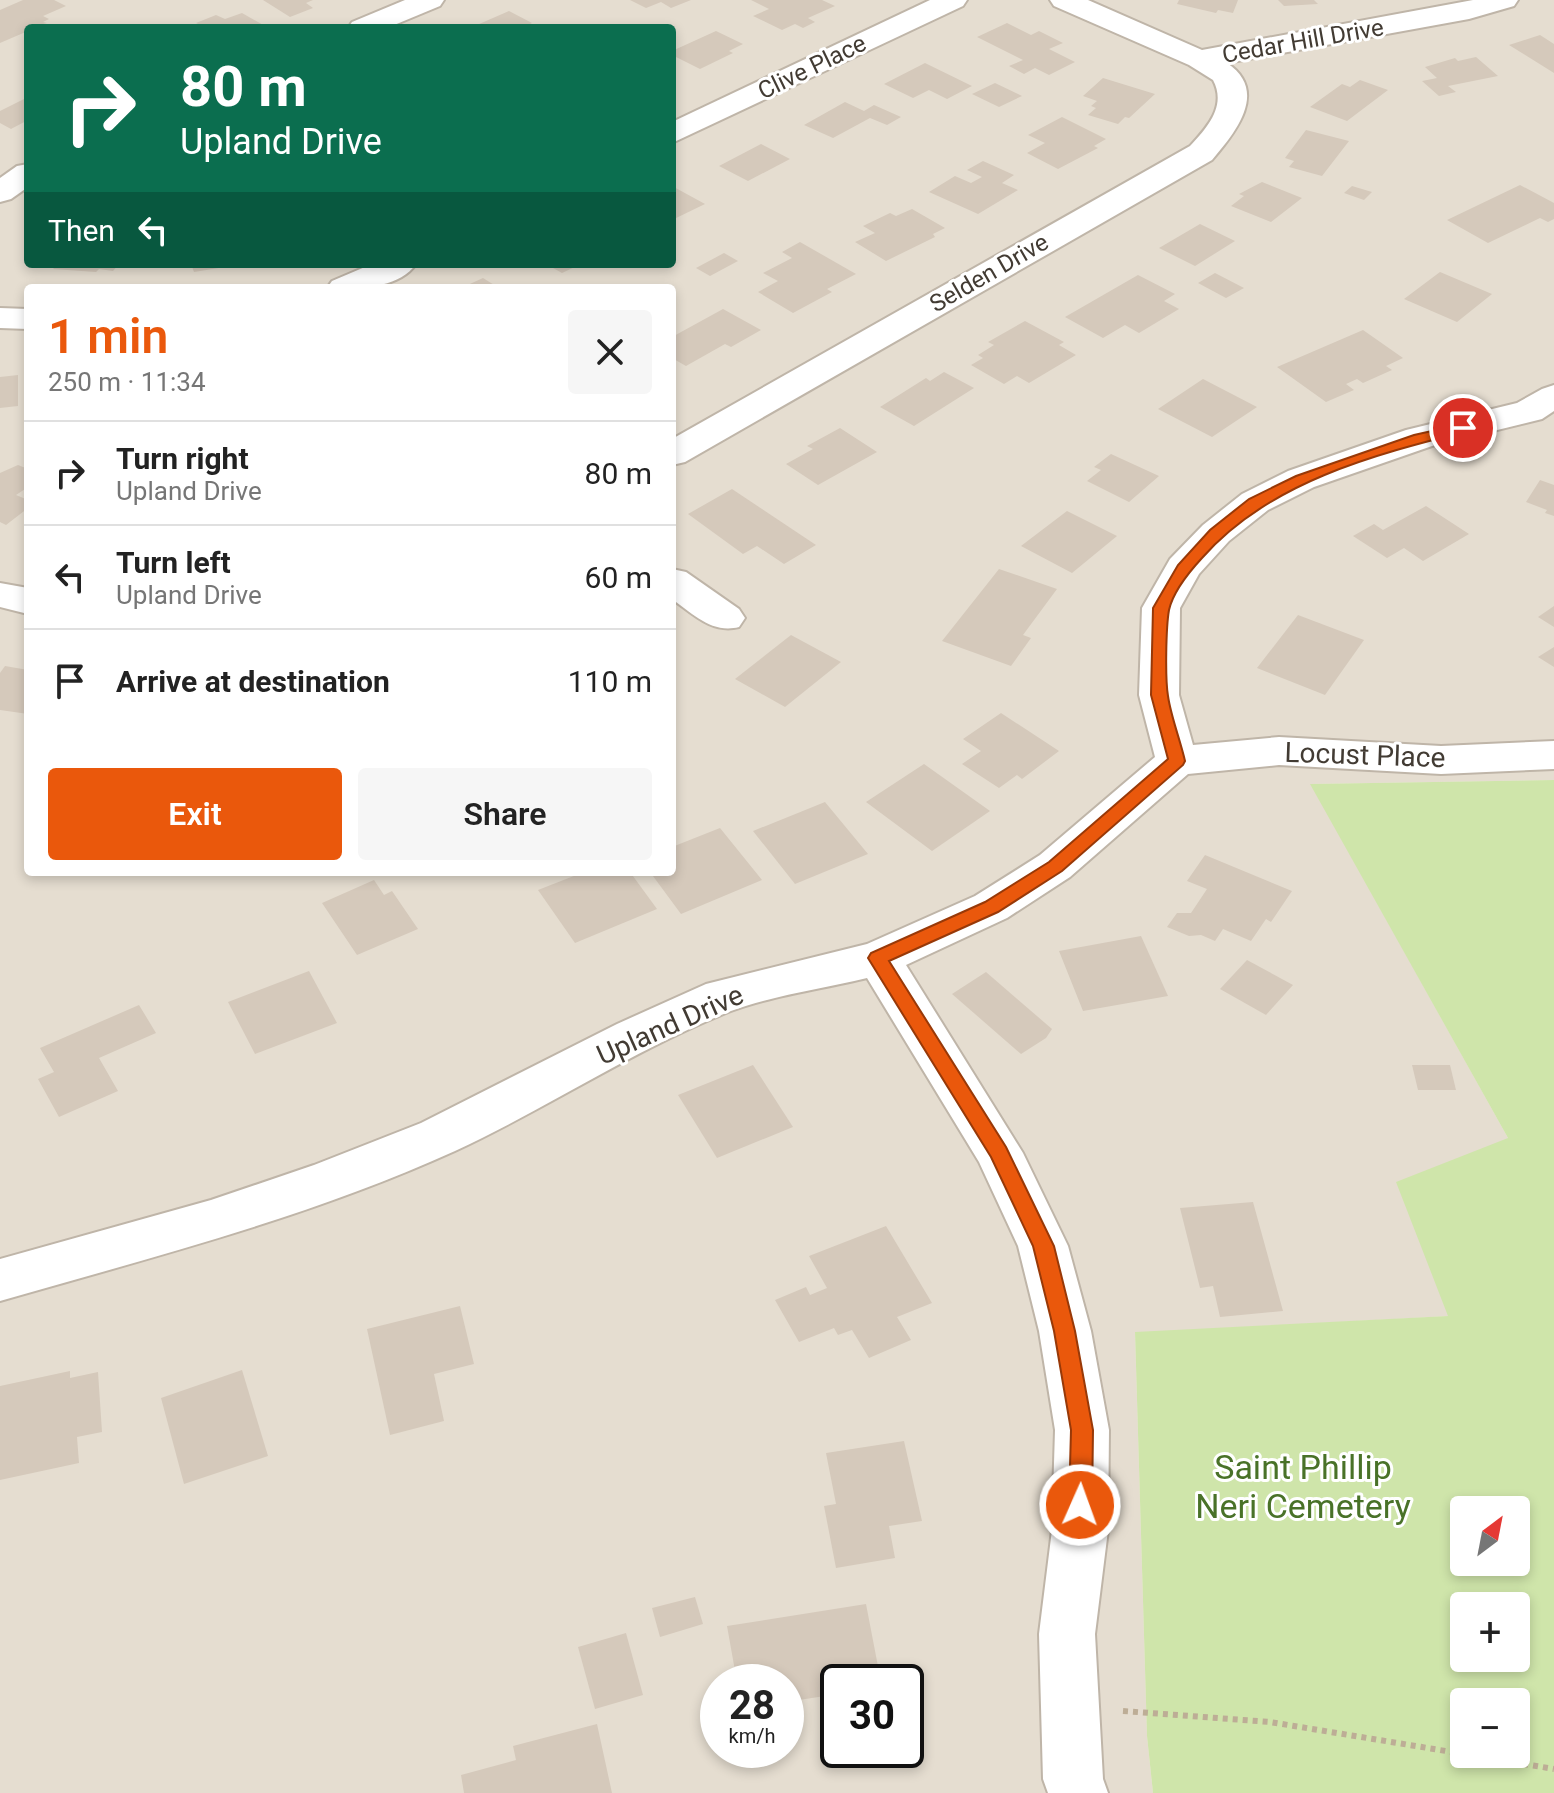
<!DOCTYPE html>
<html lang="en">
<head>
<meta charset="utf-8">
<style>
	body { margin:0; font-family:Roboto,sans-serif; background:#f6f6f6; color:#222; height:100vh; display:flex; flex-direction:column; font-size:30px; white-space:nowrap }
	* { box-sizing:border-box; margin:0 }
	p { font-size:26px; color:#767676 }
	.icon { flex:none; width:44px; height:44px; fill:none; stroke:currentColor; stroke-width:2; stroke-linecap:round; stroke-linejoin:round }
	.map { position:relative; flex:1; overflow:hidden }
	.panel { position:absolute; left:24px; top:284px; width:652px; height:592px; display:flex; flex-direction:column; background:#fff; border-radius:8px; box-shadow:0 4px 12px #0003 }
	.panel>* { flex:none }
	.hud { position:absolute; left:24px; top:24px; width:652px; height:244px; border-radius:8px; box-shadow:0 4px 12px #0003; background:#0b6e4f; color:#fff; overflow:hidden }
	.needle { width:52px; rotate:32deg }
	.controls { position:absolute; left:1450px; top:1496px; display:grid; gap:16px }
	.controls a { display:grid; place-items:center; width:80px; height:80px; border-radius:8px; background:#fff; box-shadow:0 4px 12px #0003; font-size:40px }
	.speed { position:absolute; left:700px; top:1664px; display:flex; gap:16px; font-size:40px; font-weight:700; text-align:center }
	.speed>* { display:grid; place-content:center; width:104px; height:104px; border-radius:50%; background:#fff; box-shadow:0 4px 12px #0003; line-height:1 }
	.speed small { font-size:20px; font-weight:400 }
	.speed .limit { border:4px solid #111; border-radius:12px; background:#fff; color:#111 }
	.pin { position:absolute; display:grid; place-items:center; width:68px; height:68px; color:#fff; margin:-34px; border:4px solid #fff; border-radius:50%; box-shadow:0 2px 8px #0007 }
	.me { position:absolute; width:88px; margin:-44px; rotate:2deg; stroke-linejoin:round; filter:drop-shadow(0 0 6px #0008) }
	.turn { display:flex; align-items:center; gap:28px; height:168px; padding:0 24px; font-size:36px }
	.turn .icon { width:104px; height:104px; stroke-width:2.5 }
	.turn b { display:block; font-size:56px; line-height:68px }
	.then { display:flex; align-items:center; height:76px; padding:0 24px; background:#0003; gap:16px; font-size:30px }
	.round { display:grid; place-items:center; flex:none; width:84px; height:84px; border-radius:8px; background:#f6f6f6 }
	.headline { display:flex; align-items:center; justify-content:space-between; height:136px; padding:0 24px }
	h1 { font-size:48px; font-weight:600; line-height:60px; color:#ea580c }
	.primary-button { display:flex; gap:16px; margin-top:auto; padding:16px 24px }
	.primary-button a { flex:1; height:92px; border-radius:8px; background:#ea580c; color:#fff; font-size:32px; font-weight:600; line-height:92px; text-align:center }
	.primary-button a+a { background:#f6f6f6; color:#222 }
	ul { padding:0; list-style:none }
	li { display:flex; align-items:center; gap:24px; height:104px; padding:0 24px; border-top:2px solid #e0e0e0 }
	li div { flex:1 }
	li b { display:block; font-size:30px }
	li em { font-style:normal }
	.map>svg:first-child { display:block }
</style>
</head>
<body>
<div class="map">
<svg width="1554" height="1793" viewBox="0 0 1554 1793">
	<rect width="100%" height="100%" fill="#f1ebe2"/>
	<path fill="#e5ddd0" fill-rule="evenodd" d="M0,0h1554v780l-243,4 197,354 -59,178 -314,17 12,403 6,57h-1153zM28,28h644v236h-644zM28,288h644v584h-644zM718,1682h68v68h-68zM838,1682h68v68h-68z"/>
	<path fill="#cfe5aa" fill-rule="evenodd" d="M1554,780v1013h-401l-6,-57 -12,-404 313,-16 -52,-134 112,-44 -198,-354zM1464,1510h52v52h-52zM1464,1606h52v52h-52zM1464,1702h52v52h-52z"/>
	<g fill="#d5c9bb">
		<polygon points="23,0 54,0 66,6 43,16 49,19 43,22 47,23 28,28 28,31 0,43 0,10"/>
		<polygon points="263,0 313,0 306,3 313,8 290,17"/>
		<polygon points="630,0 691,0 671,8 661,2 646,8"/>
		<polygon points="751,0 822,0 835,6 808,18 815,22 803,28 795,24 782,30 753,16 769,9"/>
		<polygon points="1179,0 1238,0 1233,13 1218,10 1216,13 1177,4"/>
		<polygon points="1278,0 1314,0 1318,4 1284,6"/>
		<polygon points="509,11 532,23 522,28 470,28"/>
		<polygon points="242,13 265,26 206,28 196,23 216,15 225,19"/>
		<polygon points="1007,23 1031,35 1039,31 1063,43 1049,49 1075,62 1049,75 1035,68 1024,74 1009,66 1023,60 977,37"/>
		<polygon points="716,31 743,44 729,51 733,53 700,69 672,55 672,51"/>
		<polygon points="1540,35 1554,44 1554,73 1509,45"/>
		<polygon points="1476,57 1498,76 1448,86 1456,92 1439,96 1422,81 1437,78 1425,67 1455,58 1458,61"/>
		<polygon points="925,63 972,86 947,99 929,90 913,98 884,84"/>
		<polygon points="1103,78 1155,94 1129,118 1125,117 1118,124 1088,115 1096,108 1091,106 1097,101 1083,96"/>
		<polygon points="1360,80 1388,90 1347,121 1310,107 1342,84 1350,87"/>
		<polygon points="995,83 1022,96 999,107 972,94"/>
		<polygon points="28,97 28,120 11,129 0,123 0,111"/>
		<polygon points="845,102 864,111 874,105 901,117 887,125 870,118 833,138 804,125"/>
		<polygon points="1062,117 1106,139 1094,146 1098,148 1058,169 1027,153 1045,143 1028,135"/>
		<polygon points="1306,130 1349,141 1322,176 1289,167 1294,161 1285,158"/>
		<polygon points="761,144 790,159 748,181 719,166"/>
		<polygon points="983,161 1014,175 1002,183 1018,190 978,214 929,192 955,176 971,183 982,177 967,170"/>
		<polygon points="1262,182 1302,198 1271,222 1231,206 1244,196 1239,194"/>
		<polygon points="1520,185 1554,203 1554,219 1548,222 1540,218 1488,243 1447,220"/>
		<polygon points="672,186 705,204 672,220"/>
		<polygon points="1352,186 1372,192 1364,200 1344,193"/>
		<polygon points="912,209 945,228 933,234 935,237 886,261 855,242 875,233 863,226 890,213 896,216"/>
		<polygon points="1200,224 1235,241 1195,266 1159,248"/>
		<polygon points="800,242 856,274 827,289 832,292 793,313 758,292 778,281 763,273 792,258 782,252"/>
		<polygon points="724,253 738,261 710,276 696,268"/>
		<polygon points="50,264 119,264 113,271 99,269 96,272 53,269 55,267"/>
		<polygon points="191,264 231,264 231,266 194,272"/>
		<polygon points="546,264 581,264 562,273"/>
		<polygon points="1440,272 1492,294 1457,322 1404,299"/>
		<polygon points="1215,273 1244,288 1226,298 1198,283"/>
		<polygon points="1138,275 1175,294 1164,301 1179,309 1139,333 1125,325 1103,338 1065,317"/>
		<polygon points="483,278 499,288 461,288"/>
		<polygon points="723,309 761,330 731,347 725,344 686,366 672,358 672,337"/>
		<polygon points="1025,321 1064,342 1059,345 1076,355 1029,383 1017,376 1004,384 971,365 983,358 978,355 994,345 988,342"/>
		<polygon points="1363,330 1403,358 1386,366 1392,370 1363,383 1357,379 1346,384 1354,390 1326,402 1277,367"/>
		<polygon points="944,372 974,388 914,426 880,407 926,378 930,381"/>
		<polygon points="18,375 18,406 0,408 0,377"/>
		<polygon points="1203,379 1257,407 1212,437 1158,409"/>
		<polygon points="840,428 877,452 818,485 786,464 813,449 807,446"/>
		<polygon points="1111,454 1159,476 1129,502 1087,481 1101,470 1094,467"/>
		<polygon points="18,465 28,469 28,487 16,495 28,500 28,508 6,525 0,522 0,473"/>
		<polygon points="1540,480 1554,485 1554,516 1545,513 1547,510 1526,502"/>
		<polygon points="732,489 816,545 784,564 757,546 743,554 688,514"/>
		<polygon points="1426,506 1469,534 1423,561 1404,548 1387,558 1353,536 1374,524 1383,530"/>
		<polygon points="1067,511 1117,536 1072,573 1021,546"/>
		<polygon points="999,569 1057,589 1023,635 1031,638 1011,666 942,641"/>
		<polygon points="1554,606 1554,627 1538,617"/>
		<polygon points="1298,615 1364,640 1325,695 1257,668"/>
		<polygon points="791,635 841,662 785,707 735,679"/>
		<polygon points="1554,647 1554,667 1538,657"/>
		<polygon points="5,666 28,670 28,714 0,710 0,673"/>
		<polygon points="1001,713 1059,751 1022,779 1017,775 999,788 962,764 981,751 963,739"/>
		<polygon points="924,764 990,811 932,851 866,802"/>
		<polygon points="825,802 868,854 795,884 753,831"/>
		<polygon points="720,828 762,880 681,914 650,872 672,872 672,847"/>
		<polygon points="1205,855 1292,891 1271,922 1266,919 1251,941 1223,929 1215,941 1201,935 1189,936 1167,927 1177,913 1191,913 1207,889 1187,881"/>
		<polygon points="584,872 630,872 657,909 575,943 538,890"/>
		<polygon points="374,880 384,895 392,891 418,929 357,955 322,903"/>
		<polygon points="1141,936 1168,996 1083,1011 1059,951"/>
		<polygon points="1247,960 1293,985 1266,1015 1220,989"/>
		<polygon points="309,971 337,1023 255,1054 228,1002"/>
		<polygon points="986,972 1052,1029 1046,1038 1021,1054 952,994"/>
		<polygon points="139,1005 156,1033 99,1058 118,1091 59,1117 38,1079 54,1072 40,1048"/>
		<polygon points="753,1065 793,1127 717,1158 678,1095"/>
		<polygon points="1412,1065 1450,1065 1456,1090 1418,1090"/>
		<polygon points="1253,1202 1283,1311 1220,1317 1213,1286 1200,1288 1180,1208"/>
		<polygon points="886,1226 932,1303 897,1317 911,1340 869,1358 852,1330 838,1335 834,1328 799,1342 775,1300 806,1287 810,1295 827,1288 809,1256"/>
		<polygon points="460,1306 474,1364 434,1374 444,1421 390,1435 367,1329"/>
		<polygon points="242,1370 268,1456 184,1484 161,1398"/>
		<polygon points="70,1371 70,1378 98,1372 102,1432 77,1437 79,1463 0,1480 0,1386"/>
		<polygon points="904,1441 922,1521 889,1526 895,1558 836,1568 824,1506 836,1504 826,1453"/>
		<polygon points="695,1597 703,1624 660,1637 652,1608"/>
		<polygon points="866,1604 881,1682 838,1682 838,1694 786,1702 786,1682 737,1682 727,1626"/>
		<polygon points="626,1633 643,1695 595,1709 578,1647"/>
		<polygon points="597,1724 612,1793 464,1793 461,1775 516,1760 513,1746"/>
	</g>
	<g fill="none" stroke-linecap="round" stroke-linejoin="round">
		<defs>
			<g id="street">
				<polygon points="405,0 444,0 440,6 387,28 348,28 352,22"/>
				<polygon points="930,0 967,0 963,6 672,143 672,122"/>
				<path d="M1050,0h38l114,50 271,-50h45l-4,6 -45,13 -242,44c42,28 9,69 -15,97l-527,302 -13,3v-26l518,-293c17,-18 37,-40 23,-66l-24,-15 -135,-59z"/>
				<polygon points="28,164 28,187 11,199 0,202 0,178 17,166"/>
				<path d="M372,264h44c-18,26 -60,24 -89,24l5,-7z"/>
				<polygon points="0,308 28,309 28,329 0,328"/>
				<path d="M1554,385v26l-12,8 -110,27 -118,41 -46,23 -39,31 -30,33 -19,34 -1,87 14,50 86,-8 162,9 113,-5v28l-113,5 -162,-9 -91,9 -118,103 -63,41 -101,47 117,188 45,93 23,85 18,99 -1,100 -13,104 8,145 5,14h-60l-5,-14 -4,-145 13,-104 3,-100 -16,-99 -21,-85 -39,-84 -112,-184c-44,11 -93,17 -136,33 -96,38 -183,97 -276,140 -145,66 -302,106 -455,150v-42l211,-59 103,-35 107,-42 196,-99 89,-40 161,-40 108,-48 65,-41 115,-98 -16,-62 3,-87 28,-49 33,-34 39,-31 46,-23 118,-41 111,-27 25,-14z"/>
				<path d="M672,569l14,3 53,37 6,9 -6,9c-27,7 -46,-13 -67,-28z"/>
				<polygon points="0,583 28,588 28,614 0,607"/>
			</g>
		</defs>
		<use href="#street" stroke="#bfb5a8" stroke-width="4"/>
		<g stroke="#bdad96" stroke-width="6" stroke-dasharray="5 5" stroke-linecap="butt">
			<polyline points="1123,1711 1270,1722 1464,1754"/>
			<polyline points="1464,1754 1554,1769"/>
		</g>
		<use href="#street" fill="#fff" fill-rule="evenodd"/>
	</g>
	<path fill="#ea580c" stroke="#983908" stroke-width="2" d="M1463,424l7,4 -2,3c-95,24 -199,51 -266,127 -12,13 -29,34 -33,52 -3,17 -4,68 -1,86 3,21 12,43 17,65l-2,4 -121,106 -64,41 -109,49 117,186 48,99 21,85 18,99 -1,75 -4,7 -8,3 -8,-3 -3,-7 2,-75 -17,-99 -21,-85 -42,-89 -123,-199 3,-5 114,-51 64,-40 119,-103 -17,-64 2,-87 25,-43 32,-35 39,-31 47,-23 118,-41z"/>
	<g text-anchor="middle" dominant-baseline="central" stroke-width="6" stroke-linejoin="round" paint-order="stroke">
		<g font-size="24" fill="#423b33" stroke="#fff">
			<text transform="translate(1303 41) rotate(-10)">Cedar Hill Drive</text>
			<text transform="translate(812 67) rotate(-26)">Clive Place</text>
			<text transform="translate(989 273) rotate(-30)">Selden Drive</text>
		</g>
		<g font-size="28" fill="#423b33" stroke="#fff">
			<text transform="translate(1365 755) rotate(2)">Locust Place</text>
			<text transform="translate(670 1025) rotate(-24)">Upland Drive</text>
		</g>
		<g font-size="34" fill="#497228" stroke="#fff">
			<text x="1303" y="1467">Saint Phillip<tspan x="1303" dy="39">Neri Cemetery</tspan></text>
		</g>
	</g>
</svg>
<div class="controls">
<a><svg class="needle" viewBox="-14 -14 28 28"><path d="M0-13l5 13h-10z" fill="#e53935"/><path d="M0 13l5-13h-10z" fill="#767676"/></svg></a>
<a>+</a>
<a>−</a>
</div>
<div class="speed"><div>28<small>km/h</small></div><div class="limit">30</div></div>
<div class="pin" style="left:1463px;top:428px;background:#d93025"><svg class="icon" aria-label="arrive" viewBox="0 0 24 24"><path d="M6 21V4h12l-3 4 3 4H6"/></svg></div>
<svg class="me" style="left:1080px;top:1505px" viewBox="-20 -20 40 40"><circle r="17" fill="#ea580c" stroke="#fff" stroke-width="3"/><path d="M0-11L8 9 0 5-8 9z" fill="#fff"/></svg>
<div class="hud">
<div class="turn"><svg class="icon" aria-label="right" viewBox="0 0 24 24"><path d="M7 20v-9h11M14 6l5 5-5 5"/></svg><div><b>80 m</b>Upland Drive</div></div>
<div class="then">Then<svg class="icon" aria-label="left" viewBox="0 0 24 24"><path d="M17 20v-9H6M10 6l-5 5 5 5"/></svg></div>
</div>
<section class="panel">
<div class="headline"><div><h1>1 min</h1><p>250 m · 11:34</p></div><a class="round"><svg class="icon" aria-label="close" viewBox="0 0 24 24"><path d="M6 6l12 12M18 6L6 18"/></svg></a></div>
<ul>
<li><svg class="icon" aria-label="right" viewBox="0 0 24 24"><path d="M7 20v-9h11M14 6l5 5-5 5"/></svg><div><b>Turn right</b><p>Upland Drive</p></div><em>80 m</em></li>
<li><svg class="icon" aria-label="left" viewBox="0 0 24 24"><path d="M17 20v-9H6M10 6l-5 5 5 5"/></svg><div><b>Turn left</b><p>Upland Drive</p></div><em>60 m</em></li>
<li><svg class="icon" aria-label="arrive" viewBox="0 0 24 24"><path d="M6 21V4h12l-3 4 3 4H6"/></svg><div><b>Arrive at destination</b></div><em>110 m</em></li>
</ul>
<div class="primary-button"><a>Exit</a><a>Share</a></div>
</section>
</div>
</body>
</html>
